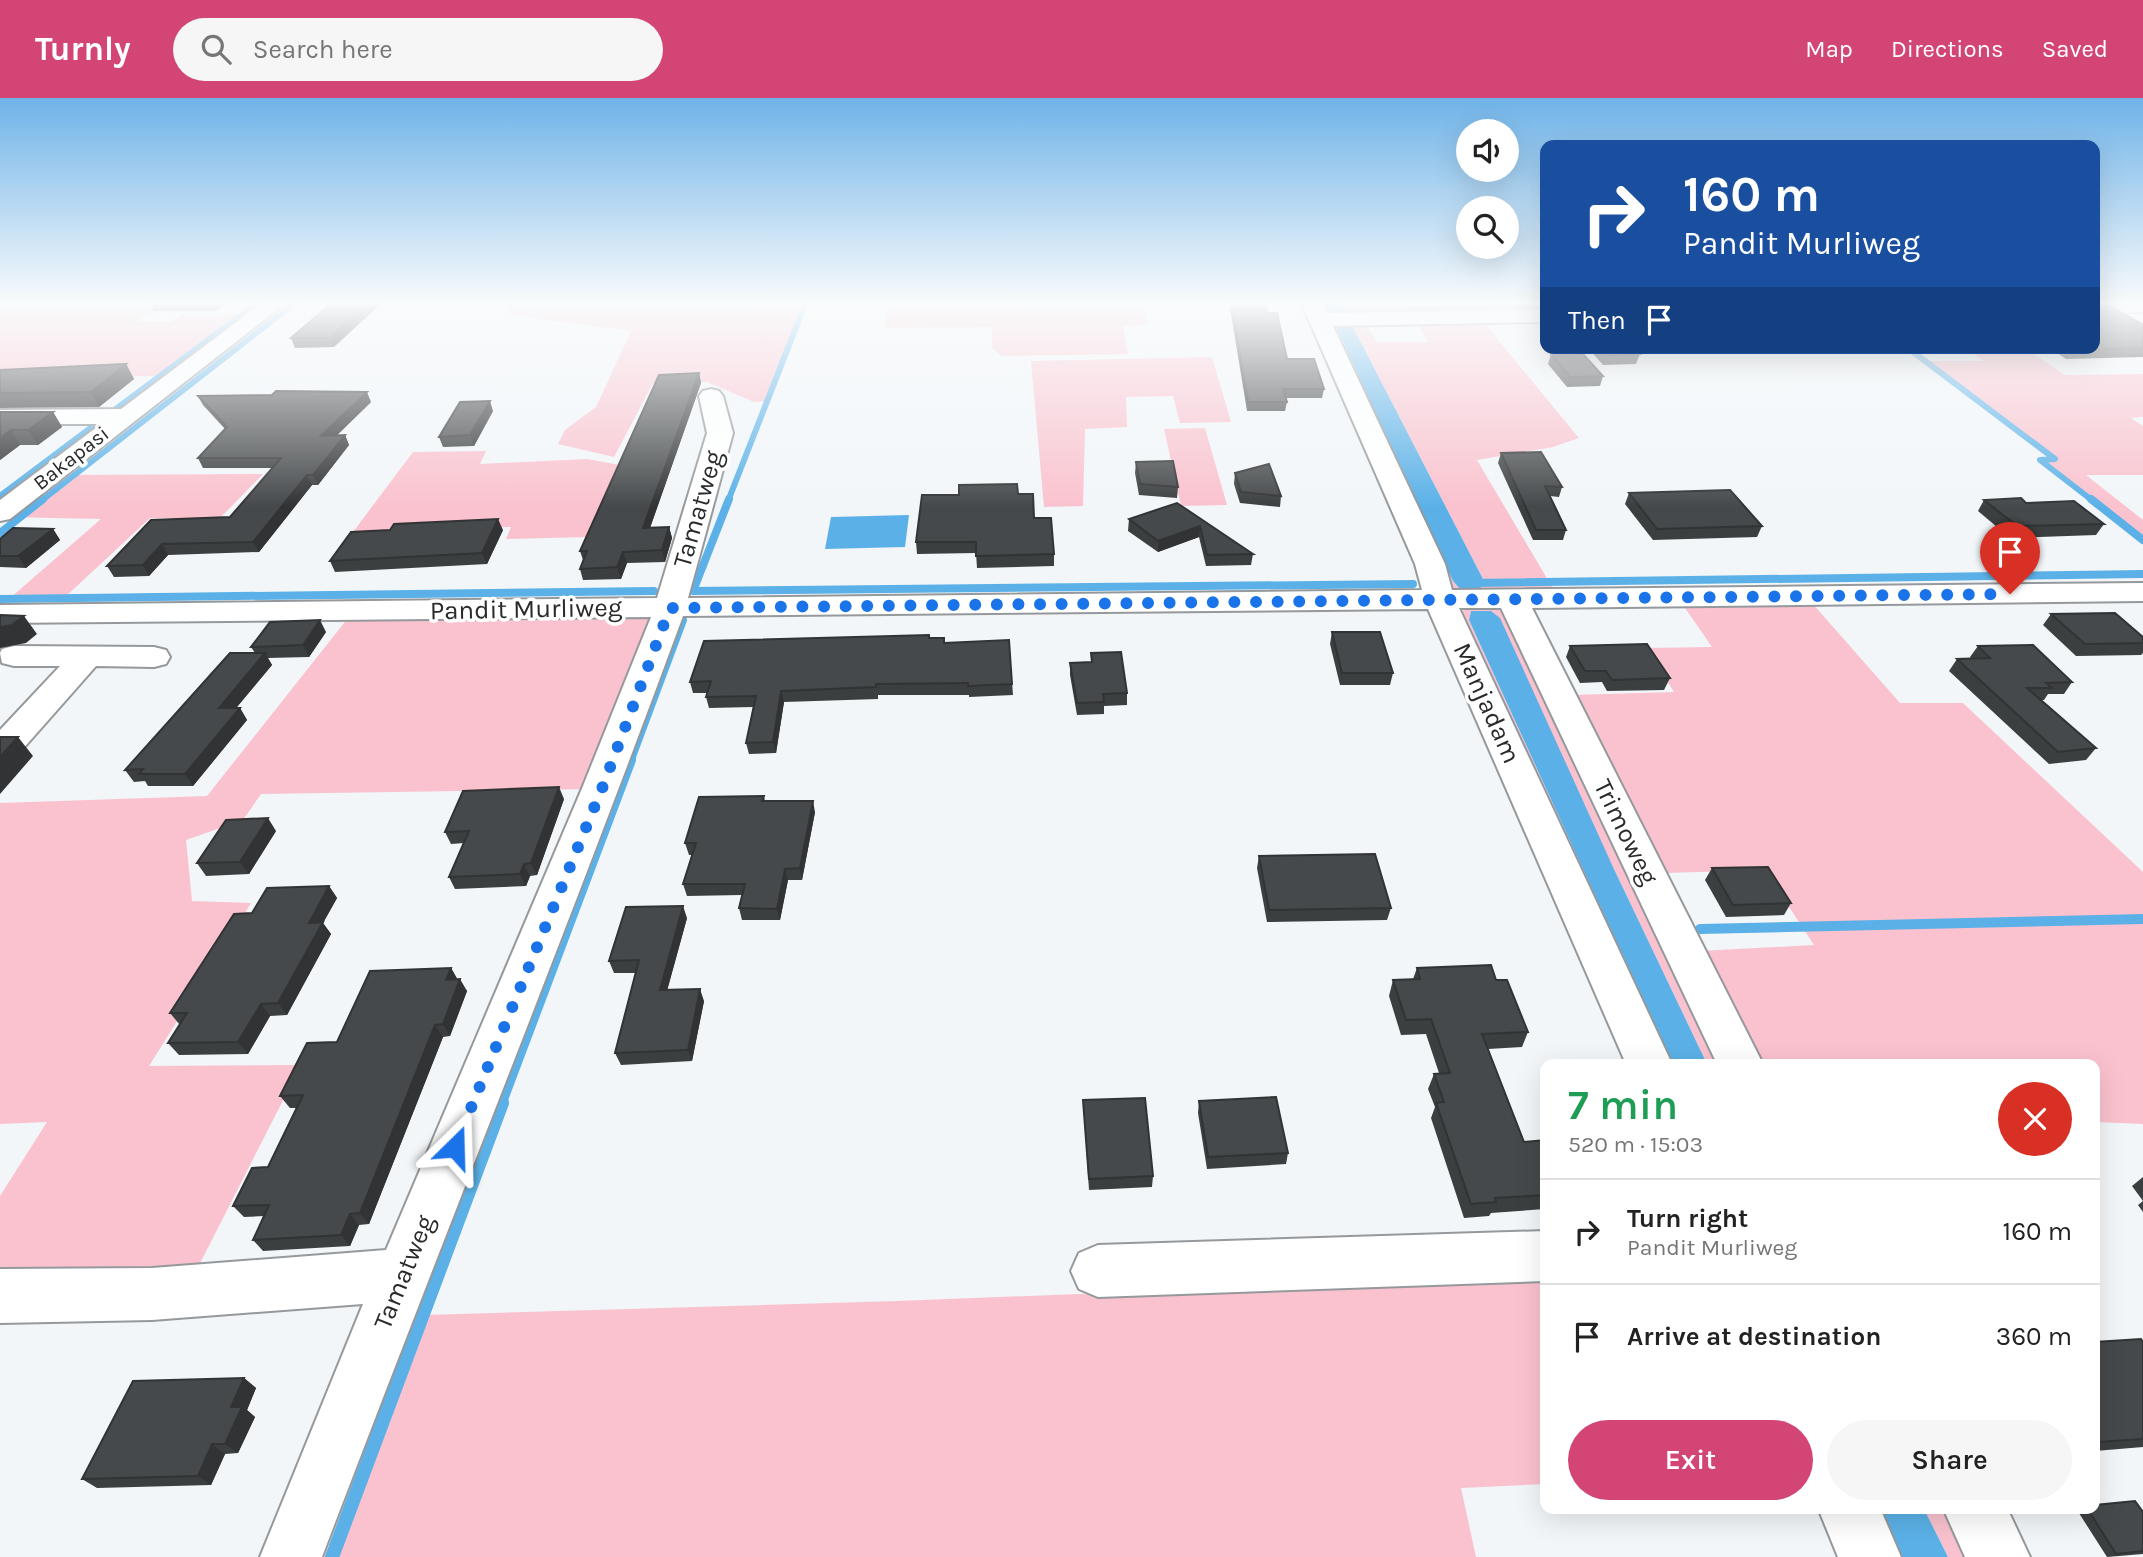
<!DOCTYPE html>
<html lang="en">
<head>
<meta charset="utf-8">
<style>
	body { margin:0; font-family:Karla,sans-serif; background:#f6f6f6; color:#222; height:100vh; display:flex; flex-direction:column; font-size:26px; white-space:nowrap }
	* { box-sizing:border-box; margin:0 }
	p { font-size:23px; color:#767676 }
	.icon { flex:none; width:38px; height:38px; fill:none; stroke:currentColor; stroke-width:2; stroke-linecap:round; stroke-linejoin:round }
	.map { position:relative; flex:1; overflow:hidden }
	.panel { position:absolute; left:1540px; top:961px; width:560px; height:455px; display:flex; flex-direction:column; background:#fff; border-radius:14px; box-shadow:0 7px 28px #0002 }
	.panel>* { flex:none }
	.hud { position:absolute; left:1540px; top:42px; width:560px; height:214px; border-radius:14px; box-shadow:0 7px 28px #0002; background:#1a4fa0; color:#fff; overflow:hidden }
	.controls { position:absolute; left:1456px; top:21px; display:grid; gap:14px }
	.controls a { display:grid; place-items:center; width:63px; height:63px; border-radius:50%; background:#fff; box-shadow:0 7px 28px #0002; font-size:35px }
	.pin { position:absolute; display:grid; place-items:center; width:60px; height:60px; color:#fff; margin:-72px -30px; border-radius:50% 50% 50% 0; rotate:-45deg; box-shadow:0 0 7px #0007 }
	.pin .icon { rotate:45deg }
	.me { position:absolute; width:77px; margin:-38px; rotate:22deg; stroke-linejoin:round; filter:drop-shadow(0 0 5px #0008) }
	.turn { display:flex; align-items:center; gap:24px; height:147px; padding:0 28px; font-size:32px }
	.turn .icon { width:91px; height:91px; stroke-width:2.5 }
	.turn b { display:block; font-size:49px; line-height:60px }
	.then { display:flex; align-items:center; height:66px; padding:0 28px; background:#0003; gap:14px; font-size:26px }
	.round { display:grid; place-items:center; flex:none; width:74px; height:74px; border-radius:37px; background:#f6f6f6 }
	.head { display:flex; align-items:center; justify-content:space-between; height:119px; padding:0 28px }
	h1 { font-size:42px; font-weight:600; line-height:52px; color:#1e9e55 }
	.cta { display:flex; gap:14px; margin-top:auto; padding:14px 28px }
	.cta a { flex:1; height:80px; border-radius:42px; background:#d24574; color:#fff; font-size:28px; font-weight:600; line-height:80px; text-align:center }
	.cta a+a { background:#f6f6f6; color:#222 }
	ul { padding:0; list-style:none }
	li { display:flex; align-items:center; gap:21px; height:105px; padding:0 28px; border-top:2px solid #e0e0e0 }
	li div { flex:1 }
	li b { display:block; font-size:26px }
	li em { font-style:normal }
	header { display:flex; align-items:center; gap:42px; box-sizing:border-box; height:98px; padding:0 35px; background:#d24574; color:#fff }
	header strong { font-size:33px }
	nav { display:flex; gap:38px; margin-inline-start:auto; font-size:24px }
	.search { width:490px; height:63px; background:#f6f6f6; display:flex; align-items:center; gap:18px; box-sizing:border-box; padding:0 24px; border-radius:38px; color:#767676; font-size:26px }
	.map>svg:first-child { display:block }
</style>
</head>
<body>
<header>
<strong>Turnly</strong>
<div class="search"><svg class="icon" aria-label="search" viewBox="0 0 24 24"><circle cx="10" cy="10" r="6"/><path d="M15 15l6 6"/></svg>Search here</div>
<nav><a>Map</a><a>Directions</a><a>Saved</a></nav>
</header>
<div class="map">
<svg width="2143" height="1459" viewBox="0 0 2143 1459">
	<rect width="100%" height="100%" fill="#f2f6f9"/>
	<g fill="#fac2ce" fill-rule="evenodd">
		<path d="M0,204h179c-14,11 -30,8 -42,20h35l10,-8h61l-82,62 -161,1z"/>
		<polygon points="509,204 1143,204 1148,227 1123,228 1128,256 1002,258 992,250 992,229 885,230 888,205 806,205 768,303 754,304 707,284 653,285 614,359 558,346 565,332 596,309 631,233 509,217"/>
		<path d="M1481,221l98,119 -26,9 -76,13 78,132 -90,2 -15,-6 -122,-260 4,-6 32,-1 13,21h51l-13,-21zM1337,226h12l4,3 131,254 -5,8h-19l-7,-8 -117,-254z"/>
		<polygon points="1966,250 2025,250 2065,277 2143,276 2143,319 2131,320 2143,328 2143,377 2086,377 2143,422 2143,442 2040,362 2053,360 1925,263 1983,263"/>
		<polygon points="1212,259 1231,324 1180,325 1173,298 1126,299 1127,329 1085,331 1083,408 1044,409 1031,263"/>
		<polygon points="1205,330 1227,407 1181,408 1164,331"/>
		<polygon points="486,353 480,366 587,361 620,367 589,439 506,441 511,429 353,434 413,354"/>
		<polygon points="263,376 220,420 150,420 64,500 9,501 101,421 5,419 58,377"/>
		<polygon points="1812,505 1900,605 1963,605 2143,774 2143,1026 2095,1024 2095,966 1757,966 1699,853 1814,847 1765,772 1666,775 1572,597 1674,594 1646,550 1712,549 1683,507"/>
		<polygon points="1468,508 1505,511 1725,966 1707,966 1613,769 1471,513 1469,522 1672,966 1457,519"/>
		<polygon points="636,517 650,519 654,524 592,691 261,696 243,722 186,742 192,803 251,805 149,968 301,967 191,1183 0,1189 0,1098 47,1024 0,1026 0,705 207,698 348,520"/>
		<polygon points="1545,1178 1545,1386 1461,1390 1476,1459 332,1459 425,1217 897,1203"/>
		<polygon points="1924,1411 1953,1411 1979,1459 1948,1459"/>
	</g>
	<g fill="#5bb1e7">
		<polygon points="1337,226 1353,229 1484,483 1480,491 1460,491 1453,483 1336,229"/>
		<polygon points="909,417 905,449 825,451 831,419"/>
		<polygon points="1471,513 1491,513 1500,520 1613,769 1707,966 1672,966 1469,522"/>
		<polygon points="1878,1411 1924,1411 1948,1459 1900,1459"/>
	</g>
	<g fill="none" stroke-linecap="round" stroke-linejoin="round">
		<g stroke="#5bb1e7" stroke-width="6">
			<polyline points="1335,213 1545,210"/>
			<polyline points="1908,250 2055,361 2040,362 2093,403"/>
			<polyline points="116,311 259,204"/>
			<polyline points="0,398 96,326"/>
			<polyline points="41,403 296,204"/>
			<polyline points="728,403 806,204"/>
		</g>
		<g stroke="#5bb1e7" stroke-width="8">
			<polyline points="729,401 693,493 1413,486"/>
			<polyline points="2091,401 2143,442"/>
			<polyline points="0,435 43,401"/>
			<polyline points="1472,485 2143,476"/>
			<polyline points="0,501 654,493"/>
			<polyline points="630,664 683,522"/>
		</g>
		<g stroke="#5bb1e7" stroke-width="10">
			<polyline points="1700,831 2143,821"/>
			<polyline points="501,1007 631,662"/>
		</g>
		<polyline stroke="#5bb1e7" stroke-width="14" points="332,1459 502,1005"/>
		<polygon fill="#5bb1e7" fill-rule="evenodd" points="1323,204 1340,204 1344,213 1335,218 1329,217"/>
		<defs>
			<g id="minor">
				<polygon points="263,204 287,204 10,421 0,423 0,402 101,326 0,326 0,312 121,311"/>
				<path d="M1301,204h21l5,11 218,-3v12l-212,4 112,238 7,26 691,-7v18l-611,7 231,456h-46l-216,-456h-42l213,456h-46l-198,-455 -745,7c-116,316 -242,627 -361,941h-62l103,-253 -211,16 -152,3v-54l152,-1 234,-18 197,-464 68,-169 -651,6v-18l657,-7 50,-165 -8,-37 4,-5 8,-2 8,2 4,5 10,37 -45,165 734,-8 -7,-26z"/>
				<polygon points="2095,204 2143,204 2143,214 2095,215"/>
				<polygon points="14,548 154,549 166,552 170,559 166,566 154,569 96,568 21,653 8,656 0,654 0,632 60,568 14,568 2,565 0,555 2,551"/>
				<polygon points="1545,1133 1545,1183 1098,1199 1079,1191 1071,1173 1079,1155 1098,1147"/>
				<polygon points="1818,1410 1880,1410 1901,1459 1838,1459"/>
				<polygon points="1943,1410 2007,1410 2030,1459 1965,1459"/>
			</g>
		</defs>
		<use href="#minor" stroke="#95999c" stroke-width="4"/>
		<use href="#minor" fill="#fff" fill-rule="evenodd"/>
	</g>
	<g fill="#3c3f40">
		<polygon points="150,204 228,204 217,213 154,213"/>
		<polygon points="333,204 334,249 295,250 291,240"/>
		<polygon points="1229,204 1264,204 1287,261 1324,291 1322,300 1285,300 1287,304 1285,313 1247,313"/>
		<polygon points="2099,208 2143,227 2143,259 2066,261 2050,250 2095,250"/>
		<polygon points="1588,250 1634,250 1640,256 1636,266 1603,267"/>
		<polygon points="1551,256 1603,278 1600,288 1567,289 1548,266"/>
		<polygon points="126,266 134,281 99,309 0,310 0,272"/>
		<polygon points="699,275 701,285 650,430 669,429 672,440 665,464 627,465 621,481 583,482 580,471 583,462 580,453"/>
		<polygon points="198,298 371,304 336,338 345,337 349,347 318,387 312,387 259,454 168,457 149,478 114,479 107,468 230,419 273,370 203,370 198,360 225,331 203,307"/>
		<polygon points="493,313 474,348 443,349 439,339"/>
		<polygon points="0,314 53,314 62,329 38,347 20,347 0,362"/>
		<polygon points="1501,355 1562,389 1559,399 1550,398 1566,432 1563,442 1533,442 1498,365"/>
		<polygon points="1136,364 1178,389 1177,400 1139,397 1135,375"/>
		<polygon points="1235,375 1281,398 1280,409 1240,405 1234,386"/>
		<polygon points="1629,395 1762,428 1757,439 1653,442 1625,406"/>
		<polygon points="1018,396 1034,420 1054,456 1054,468 977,470 976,455 917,456 916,444"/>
		<polygon points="1984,402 2026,405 2104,426 2096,437 2010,440 1978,413"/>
		<polygon points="1177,405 1253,456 1251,467 1206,468 1199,439 1158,454 1128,433 1129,421"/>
		<polygon points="53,431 60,442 26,470 0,469 0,441"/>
		<polygon points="390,432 503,432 487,466 335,474 330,463"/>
		<polygon points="2051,516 2143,539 2143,555 2141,557 2076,558 2043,527"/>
		<polygon points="326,534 309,559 268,560 272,567 236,610 240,610 247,622 193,688 148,688 145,683 134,684 125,672 255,555 251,549"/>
		<polygon points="1332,534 1393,575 1390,587 1340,587 1330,546"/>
		<polygon points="930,540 944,540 945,545 1009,542 1013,597 969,599 969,597 878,597 878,601 784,604 776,655 749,656 746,645 753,609 709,610 706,599 707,595 693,595 690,584"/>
		<polygon points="1570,548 1670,580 1664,592 1607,593 1602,584 1580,585 1566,559"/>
		<polygon points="1978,548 2072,584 2064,596 2048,596 2044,602 2040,602 2096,650 2086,662 2049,666 1949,573 1957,561 1971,561 1970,559"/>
		<polygon points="1091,555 1127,595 1127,607 1104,608 1104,616 1077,617 1070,577 1070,565 1091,564"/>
		<polygon points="764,698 765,703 815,714 802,782 788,782 780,822 742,822 739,810 742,797 687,798 683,786 692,757 689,757 685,745"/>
		<polygon points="564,701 537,777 530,778 526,788 455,791 449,779 464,745 451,746 445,734"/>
		<polygon points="276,733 249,776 206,778 197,765"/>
		<polygon points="1259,758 1391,810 1387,822 1267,824 1257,770"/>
		<polygon points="1712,770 1791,805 1784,817 1726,819 1705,782"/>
		<polygon points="329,788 337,800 323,825 331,836 287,917 270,918 248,956 179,957 168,945 180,927 170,915 252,815"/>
		<polygon points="687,820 667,892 704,903 692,963 621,967 615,955 636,875 614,875 609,863"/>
		<polygon points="451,870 457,881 467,893 450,938 443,939 369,1126 359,1127 350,1148 263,1153 253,1142 264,1118 244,1119 233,1108 268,1069 297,1010 290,1010 280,998 337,944"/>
		<polygon points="1417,870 1496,882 1528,934 1522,949 1488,951 1524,1044 1545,1042 1545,1111 1491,1115 1489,1118 1464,1120 1431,1020 1435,1009 1428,991 1434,976 1439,975 1426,936 1401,937 1389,898 1393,882 1413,881"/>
		<polygon points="1083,1002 1153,1078 1152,1089 1089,1092"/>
		<polygon points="1199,1003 1288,1055 1286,1066 1207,1071 1198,1015"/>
		<polygon points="2143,1079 2143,1103 2132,1088"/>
		<polygon points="2143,1103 2143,1114 2138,1107"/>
		<polygon points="2095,1244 2143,1244 2143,1349 2095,1353"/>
		<polygon points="244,1280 256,1290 247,1312 255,1319 238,1355 225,1356 211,1387 97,1390 82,1381"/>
		<polygon points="2081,1410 2143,1414 2143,1456 2107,1459 2077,1412"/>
	</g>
	<g fill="#313334">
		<polygon points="212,204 228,204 217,213"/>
		<polygon points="369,204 383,204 334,249 330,240"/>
		<polygon points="126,266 134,281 99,309 91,294"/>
		<polygon points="699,275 701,285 646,441 643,430"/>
		<polygon points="367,294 371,304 326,348 321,338"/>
		<polygon points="490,303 493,313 474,348 470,337"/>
		<polygon points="53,314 62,329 38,347 28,332"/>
		<polygon points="11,332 20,347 0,362 0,340"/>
		<polygon points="345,337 349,347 318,387 313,377"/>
		<polygon points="307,377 312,387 259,454 253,444"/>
		<polygon points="498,421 503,432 487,466 482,455"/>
		<polygon points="1200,428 1199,439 1158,454 1158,443"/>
		<polygon points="669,429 672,440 665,464 662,452"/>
		<polygon points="53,431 60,442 26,470 18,458"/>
		<polygon points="162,446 168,457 149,478 143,467"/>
		<polygon points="623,454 627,465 621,481 617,469"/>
		<polygon points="24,518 37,536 26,545 0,550 0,529"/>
		<polygon points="320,522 326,534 309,559 303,547"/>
		<polygon points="265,555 272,567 227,621 219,610"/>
		<polygon points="781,593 784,604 776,655 773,644"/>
		<polygon points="240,610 247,622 193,688 185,676"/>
		<polygon points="18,639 33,658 0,696 0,659"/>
		<polygon points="559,689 564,701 537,777 531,765"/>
		<polygon points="813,703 815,714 802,782 800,770"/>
		<polygon points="268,720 276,733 249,776 240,764"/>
		<polygon points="524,766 530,778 526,788 520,776"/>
		<polygon points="785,771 788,782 780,822 777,811"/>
		<polygon points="329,788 337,800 323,825 331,836 287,917 278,905 309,825"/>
		<polygon points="683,808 687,820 664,904 660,892"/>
		<polygon points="451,870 458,882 446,882"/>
		<polygon points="460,881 467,893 450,938 443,926"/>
		<polygon points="700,891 704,903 692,963 688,952"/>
		<polygon points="261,906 270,918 248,956 238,944"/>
		<polygon points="435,927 443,939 369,1126 360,1115"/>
		<polygon points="350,1116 359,1127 350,1148 341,1137"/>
		<polygon points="244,1280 256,1290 247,1312 255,1319 238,1355 225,1346 231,1309"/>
		<polygon points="212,1346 225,1356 211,1387 198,1378"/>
	</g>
	<g fill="#46494b" stroke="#313334" stroke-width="2">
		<polygon points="333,204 369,204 330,240 291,240"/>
		<polygon points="1231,204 1264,204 1268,215 1277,215 1287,261 1314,261 1324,291 1283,291 1287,304 1248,304"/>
		<polygon points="2095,204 2098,204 2099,208 2110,208 2143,227 2143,231 2140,231 2143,232 2143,250 2071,252 2069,250 2095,250"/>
		<polygon points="1600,250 1634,250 1640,256 1606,257"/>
		<polygon points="1582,255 1603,278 1570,279 1551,256"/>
		<polygon points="126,266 91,294 0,295 0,272"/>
		<polygon points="699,275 643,430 669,429 662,452 623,454 617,469 580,471 587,453 580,453 659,277"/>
		<polygon points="276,293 367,294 321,338 345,337 313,377 307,377 253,444 162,446 143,467 107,468 151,422 230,419 281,360 198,360 227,329 198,298 272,297"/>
		<polygon points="490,303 470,337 439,339 460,304"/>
		<polygon points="0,314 53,314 28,332 11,332 0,340"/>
		<polygon points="1541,354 1562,389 1545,388 1566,432 1536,432 1501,355"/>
		<polygon points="1173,363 1178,389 1140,386 1136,364"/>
		<polygon points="1269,366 1281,398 1241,394 1235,375"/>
		<polygon points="1017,386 1018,396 1033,396 1034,420 1051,420 1054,456 976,458 976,444 916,444 922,397 959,397 959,387"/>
		<polygon points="1730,392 1762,428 1657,431 1629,395"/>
		<polygon points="2021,400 2026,405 2074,403 2104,426 2017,428 1984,402"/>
		<polygon points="1177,405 1253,456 1207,457 1200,428 1158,443 1129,421"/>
		<polygon points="498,421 482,455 330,463 351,434 390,432 394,426"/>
		<polygon points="13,430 53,431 18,458 0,458 0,441"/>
		<polygon points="2115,515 2143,539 2143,545 2085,546 2051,516"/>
		<polygon points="0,517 24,518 12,527 0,529"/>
		<polygon points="320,522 303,547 251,549 270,524"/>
		<polygon points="1332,534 1380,534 1393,575 1342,575"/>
		<polygon points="929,537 929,540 944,540 944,545 1009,542 1012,586 968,588 968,585 876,586 876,589 781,593 773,644 746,645 756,598 706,599 711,583 690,584 704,543"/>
		<polygon points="1647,546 1670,580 1612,582 1606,573 1585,573 1570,548"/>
		<polygon points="2033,547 2072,584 2046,585 2052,590 2027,590 2096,650 2058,654 1957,561 1990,560 1978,548"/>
		<polygon points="1121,554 1127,595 1103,596 1104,604 1077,605 1070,565 1092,564 1091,555"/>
		<polygon points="230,555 265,555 219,610 240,610 185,676 139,676 143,671 125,672"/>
		<polygon points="0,639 18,639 0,659"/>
		<polygon points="559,689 531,765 524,766 520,776 449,779 469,733 445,734 463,693"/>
		<polygon points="764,698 762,703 813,703 800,770 785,771 777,811 739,810 745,786 683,786 696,745 685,745 699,699"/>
		<polygon points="268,720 240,764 197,765 226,722"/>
		<polygon points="1375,756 1391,810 1269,812 1259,758"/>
		<polygon points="1768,769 1791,805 1733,807 1712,770"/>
		<polygon points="329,788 309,825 323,824 278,905 261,906 238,944 168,945 187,915 170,915 234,816 252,815 267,790"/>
		<polygon points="683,808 660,892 700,891 688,952 615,955 639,862 609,863 626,809"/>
		<polygon points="1491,867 1496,882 1507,882 1528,934 1482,936 1524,1044 1545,1042 1545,1097 1495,1100 1496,1104 1471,1106 1436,1005 1444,1004 1434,976 1450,975 1431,921 1406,922 1393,882 1420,881 1417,870"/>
		<polygon points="451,870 446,882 460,881 443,926 435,927 360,1115 350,1116 341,1137 253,1142 269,1107 233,1108 252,1070 268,1069 303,997 280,998 307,945 337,944 370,873"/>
		<polygon points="1276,999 1288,1055 1208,1059 1199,1003"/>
		<polygon points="1145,1000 1153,1078 1089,1081 1083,1002"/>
		<polygon points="2141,1241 2143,1244 2143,1341 2097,1344 2095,1341 2095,1244"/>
		<polygon points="244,1280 231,1309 242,1309 225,1346 212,1346 198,1378 82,1381 133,1283"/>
		<polygon points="2135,1403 2143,1414 2143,1453 2116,1456 2087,1410 2095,1410 2095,1407"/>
	</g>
	<linearGradient id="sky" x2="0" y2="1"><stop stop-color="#6fb3e8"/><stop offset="0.5" stop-color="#f9fbfc"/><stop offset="1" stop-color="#f9fbfc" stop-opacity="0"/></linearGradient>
	<rect width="2143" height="409" fill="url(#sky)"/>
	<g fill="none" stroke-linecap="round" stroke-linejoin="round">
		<polyline stroke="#1a73e8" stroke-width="12" stroke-dasharray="0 21.6" points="455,1049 603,688 670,510 2010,496"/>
	</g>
	<g text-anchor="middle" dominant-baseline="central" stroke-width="7" stroke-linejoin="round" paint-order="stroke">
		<g font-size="21" fill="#282a2b" stroke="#fff">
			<text transform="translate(71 360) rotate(-38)">Bakapasi</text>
		</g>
		<g font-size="26" fill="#282a2b" stroke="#fff">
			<text transform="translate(698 411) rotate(-74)">Tamatweg</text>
			<text transform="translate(526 511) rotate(-1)">Pandit Murliweg</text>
			<text transform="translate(1487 605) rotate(66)">Manjadam</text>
			<text transform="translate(1626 734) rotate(64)">Trimoweg</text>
			<text transform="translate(404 1174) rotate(-68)">Tamatweg</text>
		</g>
	</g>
</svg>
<div class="controls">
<a><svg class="icon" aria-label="sound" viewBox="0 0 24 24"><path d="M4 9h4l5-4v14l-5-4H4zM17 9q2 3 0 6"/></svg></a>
<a><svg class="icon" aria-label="search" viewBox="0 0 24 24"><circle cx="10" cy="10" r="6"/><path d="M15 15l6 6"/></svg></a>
</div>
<div class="pin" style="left:2010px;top:496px;background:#d93025"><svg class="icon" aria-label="arrive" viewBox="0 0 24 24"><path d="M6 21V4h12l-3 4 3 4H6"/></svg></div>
<svg class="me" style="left:455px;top:1049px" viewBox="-20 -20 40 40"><path d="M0-17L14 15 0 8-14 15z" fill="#1a73e8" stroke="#fff" stroke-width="4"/></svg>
<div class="hud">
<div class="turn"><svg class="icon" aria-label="right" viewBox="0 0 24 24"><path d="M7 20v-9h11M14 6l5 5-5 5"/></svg><div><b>160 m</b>Pandit Murliweg</div></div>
<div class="then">Then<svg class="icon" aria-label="arrive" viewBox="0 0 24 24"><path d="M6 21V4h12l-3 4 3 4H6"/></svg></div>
</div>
<section class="panel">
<div class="head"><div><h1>7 min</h1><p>520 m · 15:03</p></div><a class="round" style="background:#d93025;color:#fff"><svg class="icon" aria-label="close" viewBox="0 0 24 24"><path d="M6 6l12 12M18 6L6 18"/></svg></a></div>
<ul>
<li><svg class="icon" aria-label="right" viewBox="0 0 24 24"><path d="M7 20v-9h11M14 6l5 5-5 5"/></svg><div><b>Turn right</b><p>Pandit Murliweg</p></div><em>160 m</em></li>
<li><svg class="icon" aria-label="arrive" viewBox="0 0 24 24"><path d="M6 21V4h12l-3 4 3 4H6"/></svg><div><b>Arrive at destination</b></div><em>360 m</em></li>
</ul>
<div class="cta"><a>Exit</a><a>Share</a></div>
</section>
</div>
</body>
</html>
